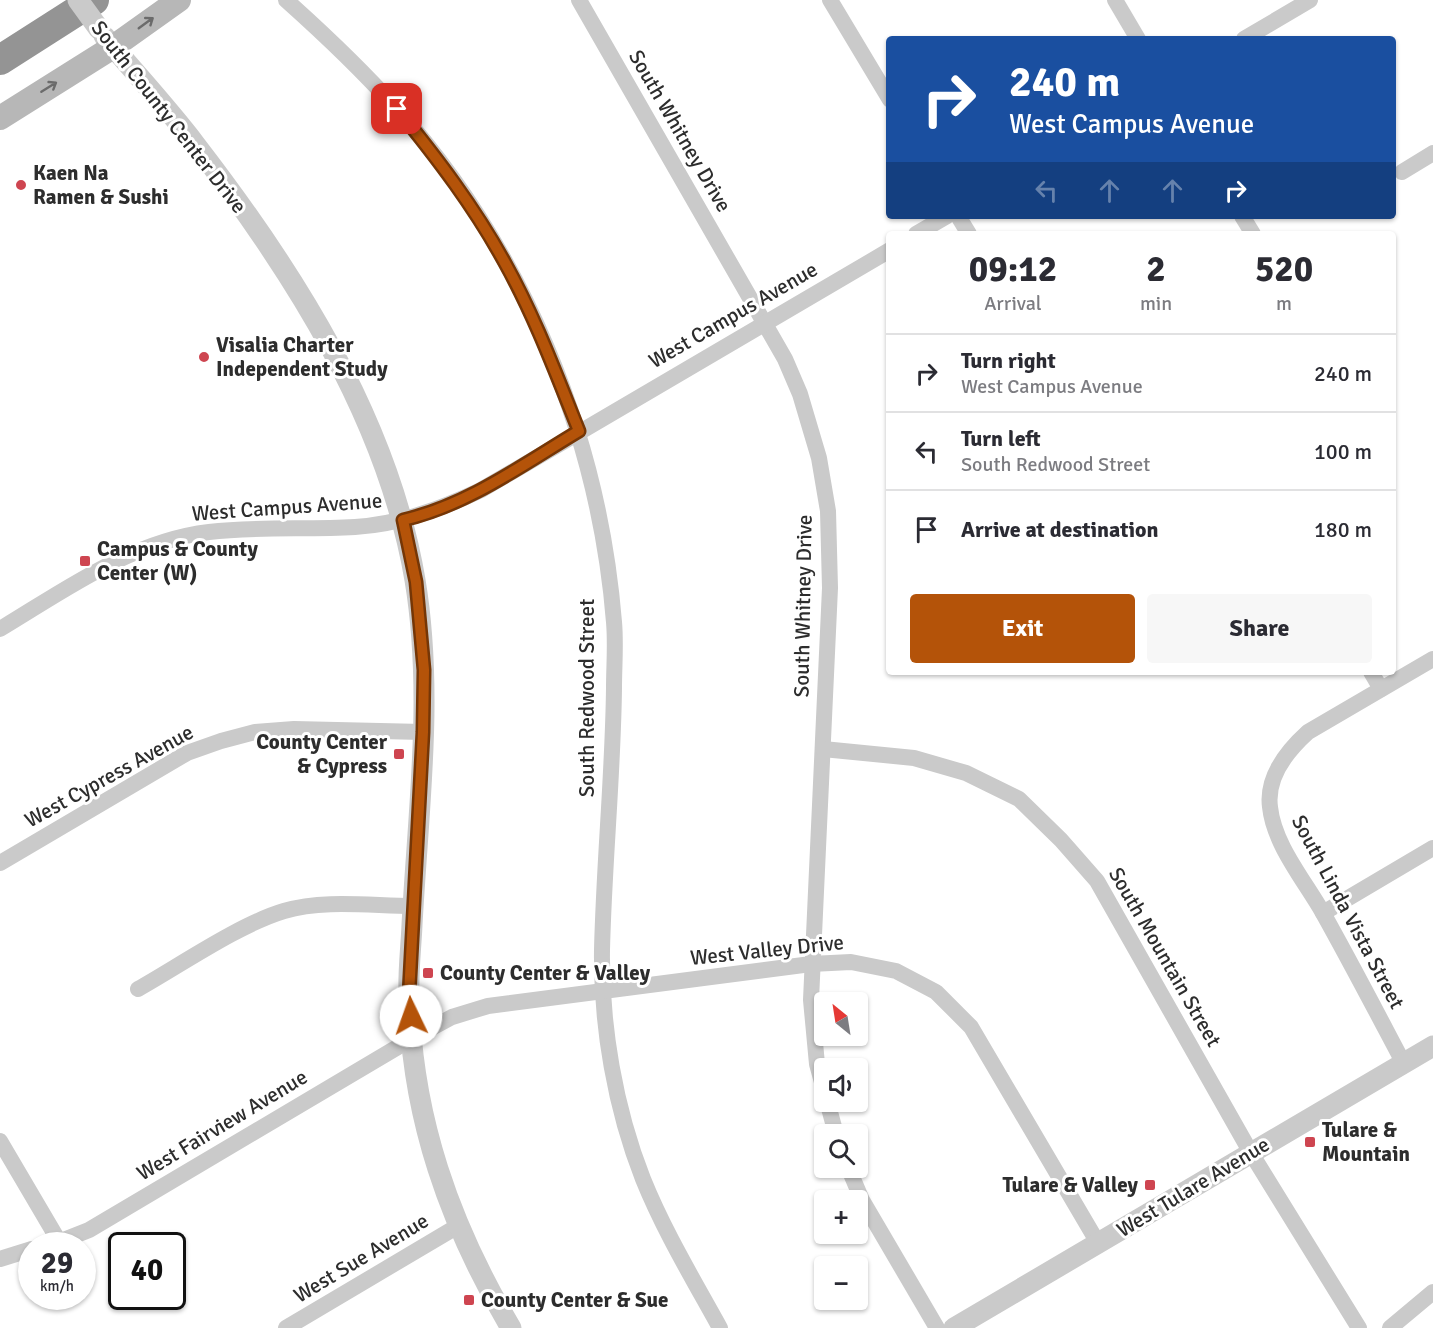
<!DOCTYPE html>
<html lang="en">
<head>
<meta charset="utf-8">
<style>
	body { margin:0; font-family:Signika,sans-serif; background:#f7f7f7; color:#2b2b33; height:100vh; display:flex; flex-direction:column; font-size:22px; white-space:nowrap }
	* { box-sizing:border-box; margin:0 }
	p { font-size:20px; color:#7c7c81 }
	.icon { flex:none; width:33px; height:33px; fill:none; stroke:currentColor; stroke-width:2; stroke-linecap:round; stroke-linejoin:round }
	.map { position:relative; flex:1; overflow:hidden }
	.details { position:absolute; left:886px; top:231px; width:510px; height:444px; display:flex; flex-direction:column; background:#fff; border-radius:6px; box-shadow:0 2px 4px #0004 }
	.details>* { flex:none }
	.hud { position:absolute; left:886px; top:36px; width:510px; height:183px; border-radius:6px; box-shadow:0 2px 4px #0004; background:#1a4fa0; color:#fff; overflow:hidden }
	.needle { width:39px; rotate:330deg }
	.buttons { position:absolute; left:814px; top:992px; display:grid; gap:12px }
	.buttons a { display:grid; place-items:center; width:54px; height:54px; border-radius:6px; background:#fff; box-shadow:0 2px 4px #0004; font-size:30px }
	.speed { position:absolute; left:18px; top:1232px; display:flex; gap:12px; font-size:30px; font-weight:700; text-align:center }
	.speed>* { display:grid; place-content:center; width:78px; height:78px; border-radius:50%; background:#fff; box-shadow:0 2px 4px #0004; line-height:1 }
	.speed small { font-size:15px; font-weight:400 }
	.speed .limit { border:3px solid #111; border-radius:9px; background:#fff; color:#111 }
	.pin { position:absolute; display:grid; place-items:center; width:51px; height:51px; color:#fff; margin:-26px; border-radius:12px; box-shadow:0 3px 9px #0006 }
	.me { position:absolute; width:66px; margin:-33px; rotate:357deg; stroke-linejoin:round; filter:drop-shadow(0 0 4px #0008) }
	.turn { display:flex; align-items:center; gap:21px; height:126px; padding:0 24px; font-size:27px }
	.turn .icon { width:78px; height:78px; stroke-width:2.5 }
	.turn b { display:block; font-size:42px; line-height:51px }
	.lanes { display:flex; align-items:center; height:57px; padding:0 24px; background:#0003; justify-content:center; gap:30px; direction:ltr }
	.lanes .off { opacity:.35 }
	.eta { display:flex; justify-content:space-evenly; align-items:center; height:102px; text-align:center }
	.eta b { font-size:36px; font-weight:700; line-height:42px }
	.cta { display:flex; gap:12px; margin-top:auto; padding:12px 24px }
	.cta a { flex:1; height:69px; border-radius:6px; background:#b45309; color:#fff; font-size:24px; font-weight:700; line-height:69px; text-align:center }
	.cta a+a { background:#f7f7f7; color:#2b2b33 }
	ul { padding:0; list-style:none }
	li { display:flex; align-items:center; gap:18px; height:78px; padding:0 24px; border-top:2px solid #e1e1e2 }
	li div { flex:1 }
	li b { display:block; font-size:22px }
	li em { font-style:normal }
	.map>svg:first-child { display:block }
</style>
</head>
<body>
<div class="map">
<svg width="1433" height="1328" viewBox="0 0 1433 1328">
	<rect width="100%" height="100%" fill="#fff"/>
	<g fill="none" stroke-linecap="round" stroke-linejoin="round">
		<g stroke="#cacaca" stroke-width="16">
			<path d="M286,0c38,34 75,69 109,107 127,140 204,328 219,515 2,22 0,44 0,66 -1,87 -10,175 -12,262 -1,76 13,158 41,229 21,52 50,100 77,149"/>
			<polyline points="579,0 785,359 800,394 819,458 828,511 830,588 811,1000 817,1064 825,1093"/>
			<polyline points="830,0 890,100"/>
			<polyline points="1115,0 1138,39"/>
			<polyline points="1244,39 1310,0"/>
			<polyline points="1402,172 1433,153"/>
			<polyline points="958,216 969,234"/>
			<polyline points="1242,216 1253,234"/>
			<polyline points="916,234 947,216"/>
			<path d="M0,629c65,-39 132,-88 209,-97 49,-6 98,-2 146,-5 45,-3 86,-18 126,-37l409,-240"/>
			<polyline points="1371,672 1381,689"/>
			<polyline points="823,749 914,758 966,773 1019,799 1061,840 1097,881 1251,1153 1359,1328"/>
			<polyline points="0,863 187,753 221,741 255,732 294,729 423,732"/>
			<polyline points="1323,913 1433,848"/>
			<path d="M138,989c41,-23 102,-65 146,-78 40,-12 88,-5 129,-5"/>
			<path d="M1404,1064c-27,-51 -53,-101 -81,-151 -18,-32 -49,-68 -53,-106 -4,-30 17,-56 38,-75l125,-73"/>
			<polyline points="827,1101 836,1134"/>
			<polyline points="0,1141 60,1243"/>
			<polyline points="848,1167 862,1200 937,1328"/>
			<polyline points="51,1245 89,1230 413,1038 452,1017 488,1006 811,964 851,962 896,971 936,992 971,1027 1098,1243"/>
			<polyline points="0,1259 32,1249"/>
			<polyline points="286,1328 458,1226"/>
			<polyline points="1390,1328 1433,1292"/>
		</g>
		<g stroke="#cacaca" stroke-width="21">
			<path d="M104,36c30,36 62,70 91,108 98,127 193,275 220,436 19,114 3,231 -3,345 -1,23 -4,47 -3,70 2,122 41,230 102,333"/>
			<polyline points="954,1328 1433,1046"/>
		</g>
		<polyline stroke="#b7b7b7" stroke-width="24" points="0,118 113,47 179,0"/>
		<polyline stroke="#949494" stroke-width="30" points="0,60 94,0"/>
		<polyline stroke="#cacaca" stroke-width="21" points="78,0 99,29"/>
	</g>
	<defs><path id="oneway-shaft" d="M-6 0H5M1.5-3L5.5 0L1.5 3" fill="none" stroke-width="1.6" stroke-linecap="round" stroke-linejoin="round" transform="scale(1.5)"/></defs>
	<g stroke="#6b6b6b">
		<use href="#oneway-shaft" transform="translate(146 23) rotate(-36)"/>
		<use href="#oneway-shaft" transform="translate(49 87) rotate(-32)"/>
	</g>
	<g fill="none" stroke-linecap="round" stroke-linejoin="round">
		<defs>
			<path id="route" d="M397,109c40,49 78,99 108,154 30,54 51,111 74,168 -57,34 -111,74 -176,89l13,62 8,88 -1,62 -14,263 2,21"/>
		</defs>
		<use href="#route" stroke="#753606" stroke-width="15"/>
		<use href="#route" stroke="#b45309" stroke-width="10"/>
	</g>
	<g fill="#ce4550" stroke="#fff" stroke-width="2">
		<circle cx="21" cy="185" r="6"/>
		<circle cx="204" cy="357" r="6"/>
		<rect x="79" y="555" width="12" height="12" rx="3"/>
		<rect x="393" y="748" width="12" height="12" rx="3"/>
		<rect x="422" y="967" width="12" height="12" rx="3"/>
		<rect x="1304" y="1136" width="12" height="12" rx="3"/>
		<rect x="1144" y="1179" width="12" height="12" rx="3"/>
		<rect x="463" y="1294" width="12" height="12" rx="3"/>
	</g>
	<g text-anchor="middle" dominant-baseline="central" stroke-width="6" stroke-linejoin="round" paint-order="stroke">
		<g font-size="21" fill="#2d2d2d" stroke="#fff">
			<text transform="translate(169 117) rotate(52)">South County Center Drive</text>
			<text transform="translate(680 131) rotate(60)">South Whitney Drive</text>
			<text transform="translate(733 315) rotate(-30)">West Campus Avenue</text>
			<text transform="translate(287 507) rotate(-4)">West Campus Avenue</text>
			<text transform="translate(803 606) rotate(-89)">South Whitney Drive</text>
			<text transform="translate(587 698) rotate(-90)">South Redwood Street</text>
			<text transform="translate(109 776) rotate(-29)">West Cypress Avenue</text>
			<text transform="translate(1348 912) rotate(62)">South Linda Vista Street</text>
			<text transform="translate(767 950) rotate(-6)">West Valley Drive</text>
			<text transform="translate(1165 957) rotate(60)">South Mountain Street</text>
			<text transform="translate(222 1125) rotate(-31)">West Fairview Avenue</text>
			<text transform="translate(1193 1187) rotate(-31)">West Tulare Avenue</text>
			<text transform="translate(361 1258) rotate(-31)">West Sue Avenue</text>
		</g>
		<g font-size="21" font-weight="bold" fill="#2d2d2d" stroke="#fff" text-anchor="start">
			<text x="33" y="173">Kaen Na<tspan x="33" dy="24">Ramen &amp; Sushi</tspan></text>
			<text x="216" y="345">Visalia Charter<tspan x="216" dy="24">Independent Study</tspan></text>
			<text x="97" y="549">Campus &amp; County<tspan x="97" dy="24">Center (W)</tspan></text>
			<text x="387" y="742" text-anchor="end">County Center<tspan x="387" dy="24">&amp; Cypress</tspan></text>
			<text x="440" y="973">County Center &amp; Valley</text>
			<text x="1322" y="1130">Tulare &amp;<tspan x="1322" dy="24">Mountain</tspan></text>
			<text x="1138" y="1185" text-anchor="end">Tulare &amp; Valley</text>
			<text x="481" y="1300">County Center &amp; Sue</text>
		</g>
	</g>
</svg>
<div class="buttons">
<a><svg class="needle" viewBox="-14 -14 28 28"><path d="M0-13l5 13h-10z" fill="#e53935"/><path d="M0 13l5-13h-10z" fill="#7c7c81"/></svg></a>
<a><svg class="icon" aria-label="sound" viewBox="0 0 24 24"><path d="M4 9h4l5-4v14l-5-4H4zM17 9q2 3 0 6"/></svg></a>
<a><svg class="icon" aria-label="search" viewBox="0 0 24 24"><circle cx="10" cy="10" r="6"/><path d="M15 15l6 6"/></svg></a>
<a>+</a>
<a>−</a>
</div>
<div class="speed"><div>29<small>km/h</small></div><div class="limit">40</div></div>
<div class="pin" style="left:397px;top:109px;background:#d93025"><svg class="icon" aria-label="arrive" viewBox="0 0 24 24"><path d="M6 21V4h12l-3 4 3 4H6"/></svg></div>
<svg class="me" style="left:411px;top:1016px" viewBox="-20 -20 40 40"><circle r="19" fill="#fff"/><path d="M0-13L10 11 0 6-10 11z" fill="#b45309"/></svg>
<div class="hud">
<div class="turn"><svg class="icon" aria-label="right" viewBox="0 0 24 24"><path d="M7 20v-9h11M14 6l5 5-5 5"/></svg><div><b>240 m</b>West Campus Avenue</div></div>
<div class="lanes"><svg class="icon off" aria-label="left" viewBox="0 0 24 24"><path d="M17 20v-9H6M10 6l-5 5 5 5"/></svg><svg class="icon off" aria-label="ahead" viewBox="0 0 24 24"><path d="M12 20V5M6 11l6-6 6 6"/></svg><svg class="icon off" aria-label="ahead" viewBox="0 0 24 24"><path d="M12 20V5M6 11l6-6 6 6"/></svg><svg class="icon" aria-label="right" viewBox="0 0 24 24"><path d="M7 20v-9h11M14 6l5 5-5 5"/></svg></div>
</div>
<section class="details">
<div class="eta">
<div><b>09:12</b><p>Arrival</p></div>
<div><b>2</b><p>min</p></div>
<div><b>520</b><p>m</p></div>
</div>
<ul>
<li><svg class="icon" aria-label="right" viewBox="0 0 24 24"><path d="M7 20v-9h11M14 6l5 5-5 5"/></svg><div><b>Turn right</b><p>West Campus Avenue</p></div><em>240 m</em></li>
<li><svg class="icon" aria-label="left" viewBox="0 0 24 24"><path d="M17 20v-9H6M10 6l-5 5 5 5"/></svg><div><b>Turn left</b><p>South Redwood Street</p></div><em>100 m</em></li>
<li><svg class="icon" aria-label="arrive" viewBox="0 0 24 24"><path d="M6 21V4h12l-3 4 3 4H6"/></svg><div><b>Arrive at destination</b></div><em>180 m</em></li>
</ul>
<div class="cta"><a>Exit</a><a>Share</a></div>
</section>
</div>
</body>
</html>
